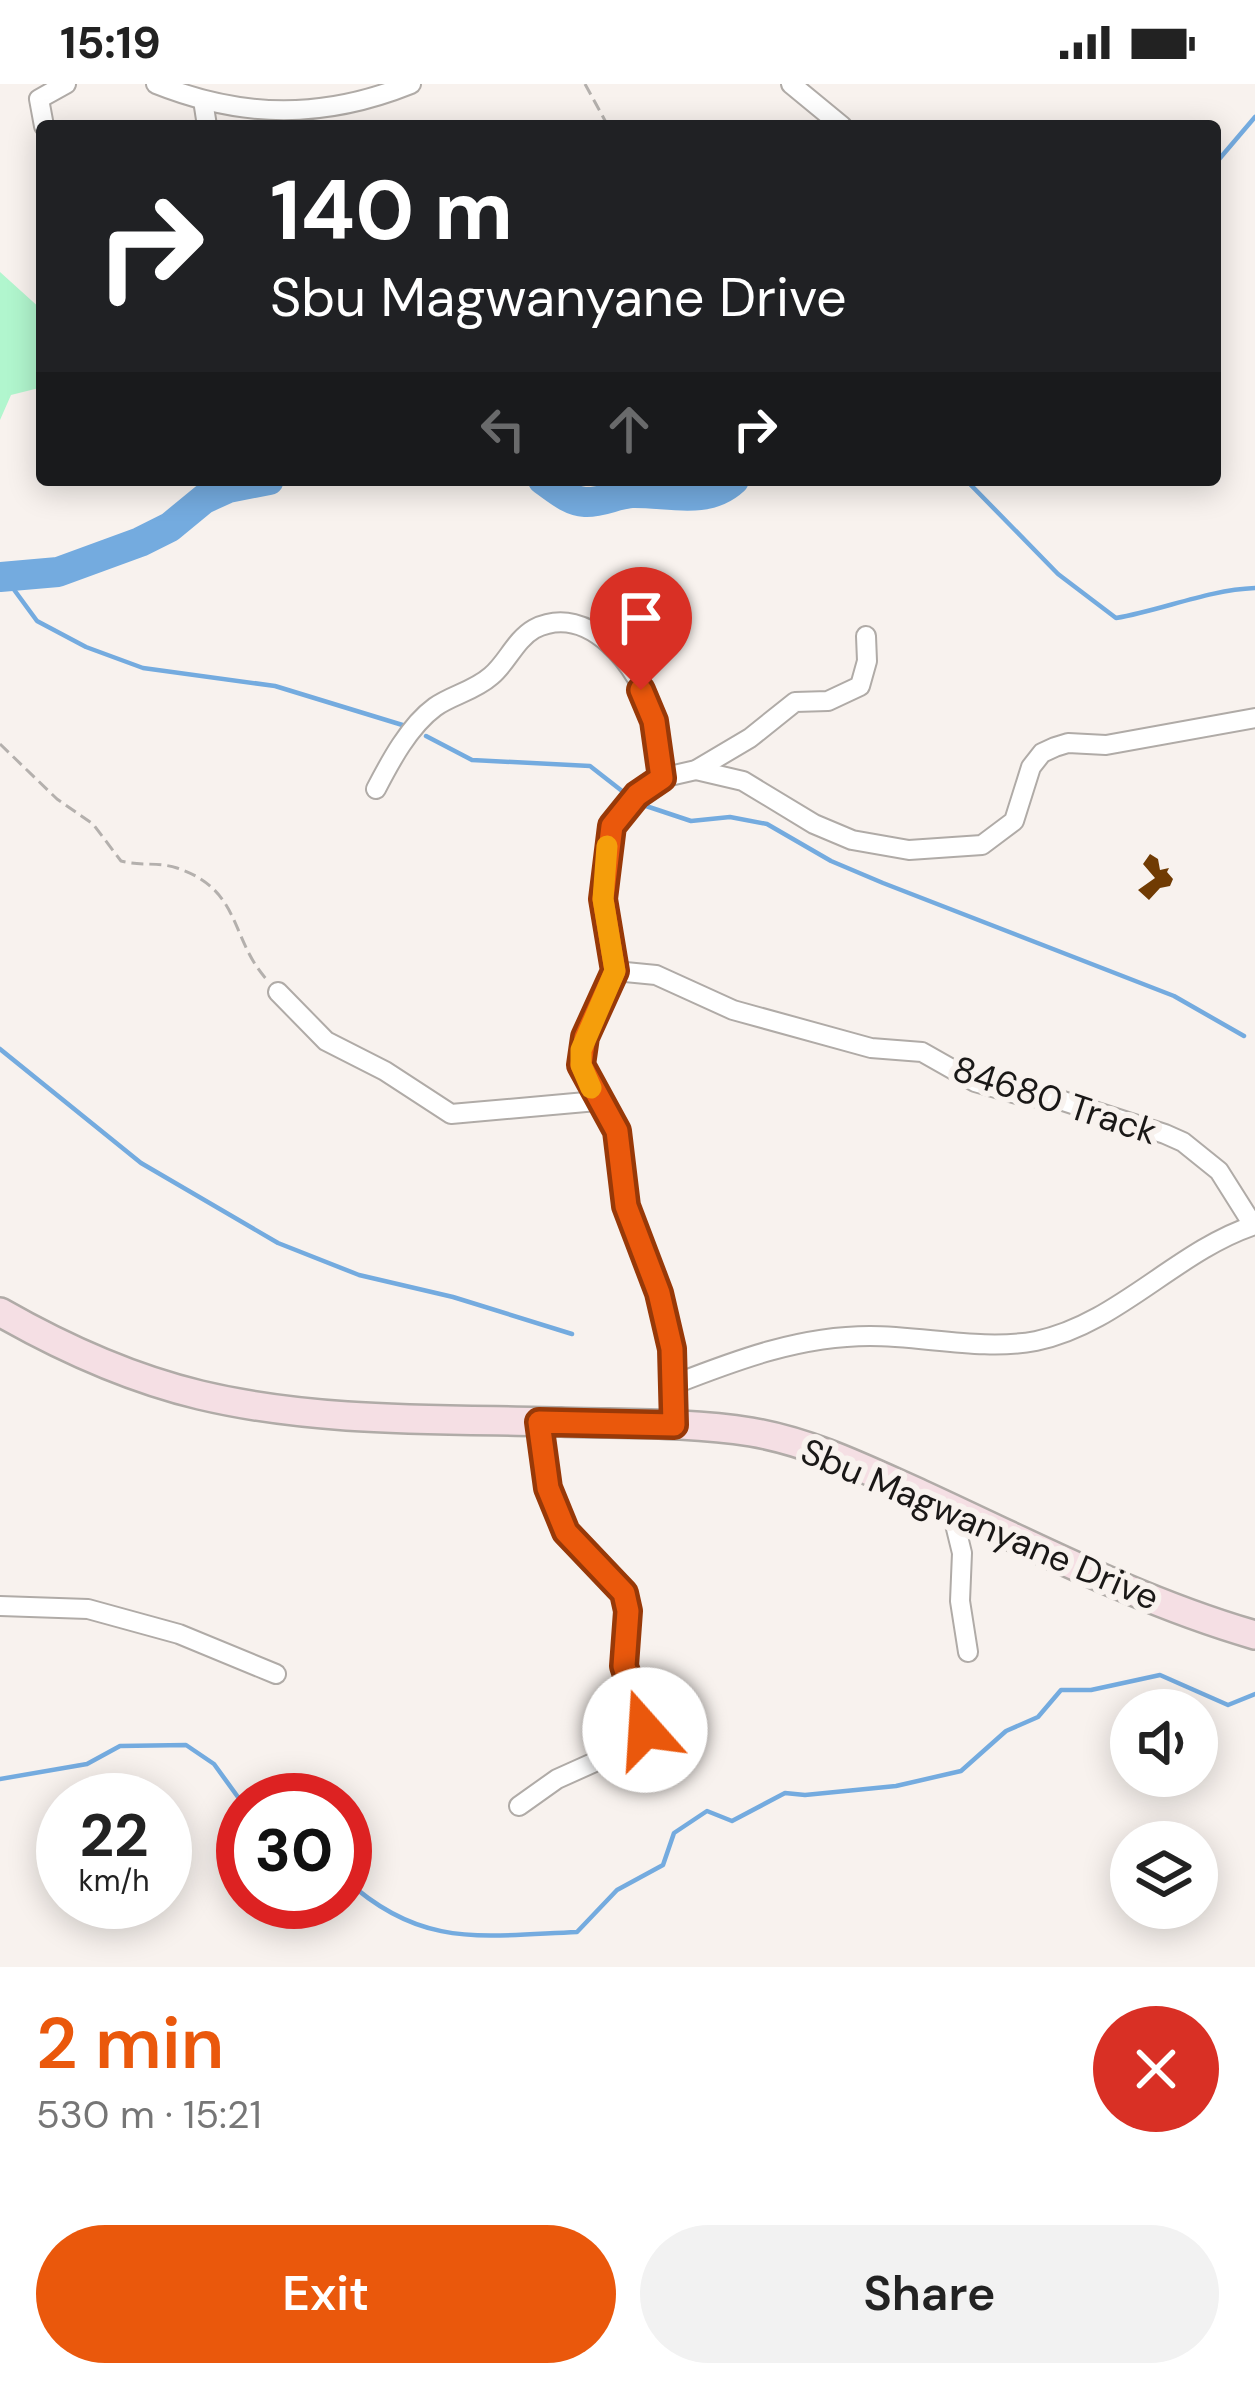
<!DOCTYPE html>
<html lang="en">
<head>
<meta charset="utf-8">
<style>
	body { margin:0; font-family:"DM Sans",sans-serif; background:#f2f2f2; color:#222; height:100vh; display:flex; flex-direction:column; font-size:45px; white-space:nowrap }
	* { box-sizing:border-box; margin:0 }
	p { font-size:39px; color:#767676 }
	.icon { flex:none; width:66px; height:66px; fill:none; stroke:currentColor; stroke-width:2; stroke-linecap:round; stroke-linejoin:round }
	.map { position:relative; height:1883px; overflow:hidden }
	.details { display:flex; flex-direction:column; background:#fff; flex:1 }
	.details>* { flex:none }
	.hud { position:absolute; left:36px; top:36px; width:1185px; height:366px; border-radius:12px; box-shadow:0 6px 30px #0003; background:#202124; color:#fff; overflow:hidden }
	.tools { position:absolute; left:1110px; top:1605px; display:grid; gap:24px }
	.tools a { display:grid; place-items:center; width:108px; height:108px; border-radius:50%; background:#fff; box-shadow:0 6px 30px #0003; font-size:60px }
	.speed { position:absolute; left:36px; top:1689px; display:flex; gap:24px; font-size:60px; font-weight:700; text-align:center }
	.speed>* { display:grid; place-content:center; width:156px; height:156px; border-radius:50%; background:#fff; box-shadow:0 6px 30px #0003; line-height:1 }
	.speed small { font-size:30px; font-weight:400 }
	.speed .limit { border:18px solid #d22; background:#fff; color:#111 }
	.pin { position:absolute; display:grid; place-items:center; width:102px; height:102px; color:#fff; margin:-123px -51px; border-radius:50% 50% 50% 0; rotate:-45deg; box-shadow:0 0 12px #0007 }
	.pin .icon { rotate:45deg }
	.me { position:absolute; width:132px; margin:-66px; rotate:341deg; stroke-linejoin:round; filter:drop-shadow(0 0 9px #0008) }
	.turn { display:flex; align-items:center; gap:42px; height:252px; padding:0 36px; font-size:54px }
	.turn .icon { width:156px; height:156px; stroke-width:2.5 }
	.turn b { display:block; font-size:84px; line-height:102px }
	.lanes { display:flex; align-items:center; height:114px; padding:0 36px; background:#0003; justify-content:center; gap:60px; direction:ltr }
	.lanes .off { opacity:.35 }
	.round { display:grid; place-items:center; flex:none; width:126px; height:126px; border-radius:63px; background:#f2f2f2 }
	.headline { display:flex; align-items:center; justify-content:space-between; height:204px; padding:0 36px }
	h1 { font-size:72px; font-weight:600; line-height:90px; color:#ea580c }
	.cta { display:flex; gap:24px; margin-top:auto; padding:24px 36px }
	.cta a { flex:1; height:138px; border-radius:72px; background:#ea580c; color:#fff; font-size:48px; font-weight:600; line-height:138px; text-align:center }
	.cta a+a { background:#f2f2f2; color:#222 }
	.status { display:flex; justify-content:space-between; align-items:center; height:84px; padding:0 60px; background:#fff; direction:ltr }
	.status svg { height:33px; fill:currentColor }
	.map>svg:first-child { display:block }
</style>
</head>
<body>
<div class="status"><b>15:19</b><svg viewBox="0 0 49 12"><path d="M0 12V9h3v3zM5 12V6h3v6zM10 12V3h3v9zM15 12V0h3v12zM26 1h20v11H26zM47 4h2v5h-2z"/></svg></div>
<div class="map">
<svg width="1255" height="1883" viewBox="0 0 1255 1883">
	<rect width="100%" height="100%" fill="#f8f2ee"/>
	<polygon fill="#b1f6ce" points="0,188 42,226 42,299 39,304 11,311 0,336"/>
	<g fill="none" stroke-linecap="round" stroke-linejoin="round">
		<g stroke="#74abdf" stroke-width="4.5">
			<polyline points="1215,80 1255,33"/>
			<path d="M966,396l92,94 58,44c47,-8 91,-28 139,-30"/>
			<polyline points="4,492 37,537 86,563 143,584 275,602 409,643"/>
			<polyline points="426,652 472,676 590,682 631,714"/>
			<polyline points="640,720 691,737 730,733 767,740 831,777 883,799 1174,912 1244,952"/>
			<polyline points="0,965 141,1079 278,1159 359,1191 453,1213 572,1250"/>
			<polyline points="0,1695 87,1680 120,1662 186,1661 214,1680 243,1720"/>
			<path d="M345,1795c76,70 137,57 232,53l40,-42 46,-25 11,-32 33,-22 25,10 53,-28 20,2 91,-9 65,-15 45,-40 32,-14 23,-27h30l69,-15 68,30 27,-11"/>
		</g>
		<g stroke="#74abdf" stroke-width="30">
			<path d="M543,396c13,9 26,21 42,22 16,1 31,-8 47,-9 35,-1 74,13 102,-13"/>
			<polyline points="0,493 58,488 140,458 170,443 204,415 228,404 269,396"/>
		</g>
	</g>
	<polygon fill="#703b03" points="1150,770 1158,775 1160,786 1169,784 1167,788 1173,795 1170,802 1160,804 1149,816 1138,806 1155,794 1143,780"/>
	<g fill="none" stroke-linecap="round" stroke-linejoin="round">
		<defs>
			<g id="street">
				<path d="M156,0c88,35 168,35 255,0"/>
				<polyline points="791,0 842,42"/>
				<polyline points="203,16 207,42"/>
				<polyline points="44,42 39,15 66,0"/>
				<polyline points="696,686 743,697 814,740 852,756 909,766 982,761 1014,737 1031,683 1042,669 1055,663 1068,659 1106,661 1255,634"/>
				<path d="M376,705c14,-27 33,-63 59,-82 17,-12 39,-16 56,-31 16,-13 24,-36 43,-47 55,-28 106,39 118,85 6,21 4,43 9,64"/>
				<polyline points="615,887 656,891 733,926 871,964 922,968 975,998 1020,1011 1063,1017 1165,1050 1183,1058 1219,1087 1253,1141"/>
				<polyline points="278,908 326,957 385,987 451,1030 597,1017"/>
				<path d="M675,1300c64,-25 126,-48 195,-48 54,0 113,15 166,5 82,-17 140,-90 219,-116"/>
				<polyline points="674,1341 672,1265 660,1209 626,1122 617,1047 597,1017 581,981 585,953 615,887 603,815 612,743 637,711 661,694 696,686 750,654 795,618 828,617 860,602 867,577 866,552"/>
				<polyline points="951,1424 962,1469 960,1517 968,1568"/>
				<polyline points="0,1522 88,1525 179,1550 276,1590"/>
				<polyline points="519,1722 557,1695 635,1660 645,1650 624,1582 628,1527 624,1509 566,1447 548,1404 539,1338"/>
			</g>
			<path id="secondary" d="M0,1228c63,36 129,66 200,83 117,28 242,24 361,27 63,2 128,0 190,10 60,10 116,38 170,62 109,50 219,108 334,141"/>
		</defs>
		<use href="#street" stroke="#b0aba7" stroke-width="22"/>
		<use href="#secondary" stroke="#b0aba7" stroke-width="32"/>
		<g stroke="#b4b0ad" stroke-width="3" stroke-dasharray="12 6" stroke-linecap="butt">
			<polyline points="585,0 608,42"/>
			<path d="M0,660l57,55 36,25 28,37c19,5 38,1 56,7 66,22 52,72 92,114"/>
		</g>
		<use href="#street" stroke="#fff" stroke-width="18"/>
		<use href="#secondary" stroke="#f5dfe4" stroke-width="27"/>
	</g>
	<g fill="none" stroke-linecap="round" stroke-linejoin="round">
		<defs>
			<polyline id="route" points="641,606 654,637 662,694 637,711 612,742 603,815 615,887 585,953 581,981 617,1047 626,1122 659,1209 672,1265 674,1341 539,1338 548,1404 566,1448 624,1509 628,1527 624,1582 645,1646"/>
		</defs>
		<use href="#route" stroke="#983908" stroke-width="30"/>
		<use href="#route" stroke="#ea580c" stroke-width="21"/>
		<polyline stroke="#f59e0b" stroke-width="21" points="591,1004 581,981 581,966 615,887 603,815 607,762"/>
	</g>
	<g text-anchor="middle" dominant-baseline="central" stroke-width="12" stroke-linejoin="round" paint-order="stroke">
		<g font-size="36" fill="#1a1817" stroke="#f8f2ee">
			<text transform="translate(1055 1016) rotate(18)">84680 Track</text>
			<text transform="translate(980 1440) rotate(23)">Sbu Magwanyane Drive</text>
		</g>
	</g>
</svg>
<div class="tools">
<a><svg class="icon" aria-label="sound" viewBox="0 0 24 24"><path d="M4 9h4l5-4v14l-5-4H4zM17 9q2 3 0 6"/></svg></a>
<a><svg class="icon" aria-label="layers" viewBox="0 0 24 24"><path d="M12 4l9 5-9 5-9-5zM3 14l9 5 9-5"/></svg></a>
</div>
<div class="speed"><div>22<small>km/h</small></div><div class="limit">30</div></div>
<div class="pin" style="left:641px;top:606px;background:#d93025"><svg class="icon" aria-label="arrive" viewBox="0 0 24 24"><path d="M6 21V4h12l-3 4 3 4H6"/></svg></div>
<svg class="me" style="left:645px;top:1646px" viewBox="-20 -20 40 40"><circle r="19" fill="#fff"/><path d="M0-13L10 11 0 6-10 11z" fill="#ea580c"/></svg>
<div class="hud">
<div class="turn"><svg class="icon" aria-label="right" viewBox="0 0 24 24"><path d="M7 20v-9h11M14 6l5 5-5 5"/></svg><div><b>140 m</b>Sbu Magwanyane Drive</div></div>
<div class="lanes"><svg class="icon off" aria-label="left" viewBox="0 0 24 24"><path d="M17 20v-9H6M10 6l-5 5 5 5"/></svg><svg class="icon off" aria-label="ahead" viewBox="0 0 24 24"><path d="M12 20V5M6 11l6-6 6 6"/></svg><svg class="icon" aria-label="right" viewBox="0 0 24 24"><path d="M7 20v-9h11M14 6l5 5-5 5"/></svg></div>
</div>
</div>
<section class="details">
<div class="headline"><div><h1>2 min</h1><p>530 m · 15:21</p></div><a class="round" style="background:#d93025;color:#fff"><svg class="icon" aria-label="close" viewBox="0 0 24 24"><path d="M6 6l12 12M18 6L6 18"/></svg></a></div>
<div class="cta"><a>Exit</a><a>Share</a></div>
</section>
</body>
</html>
